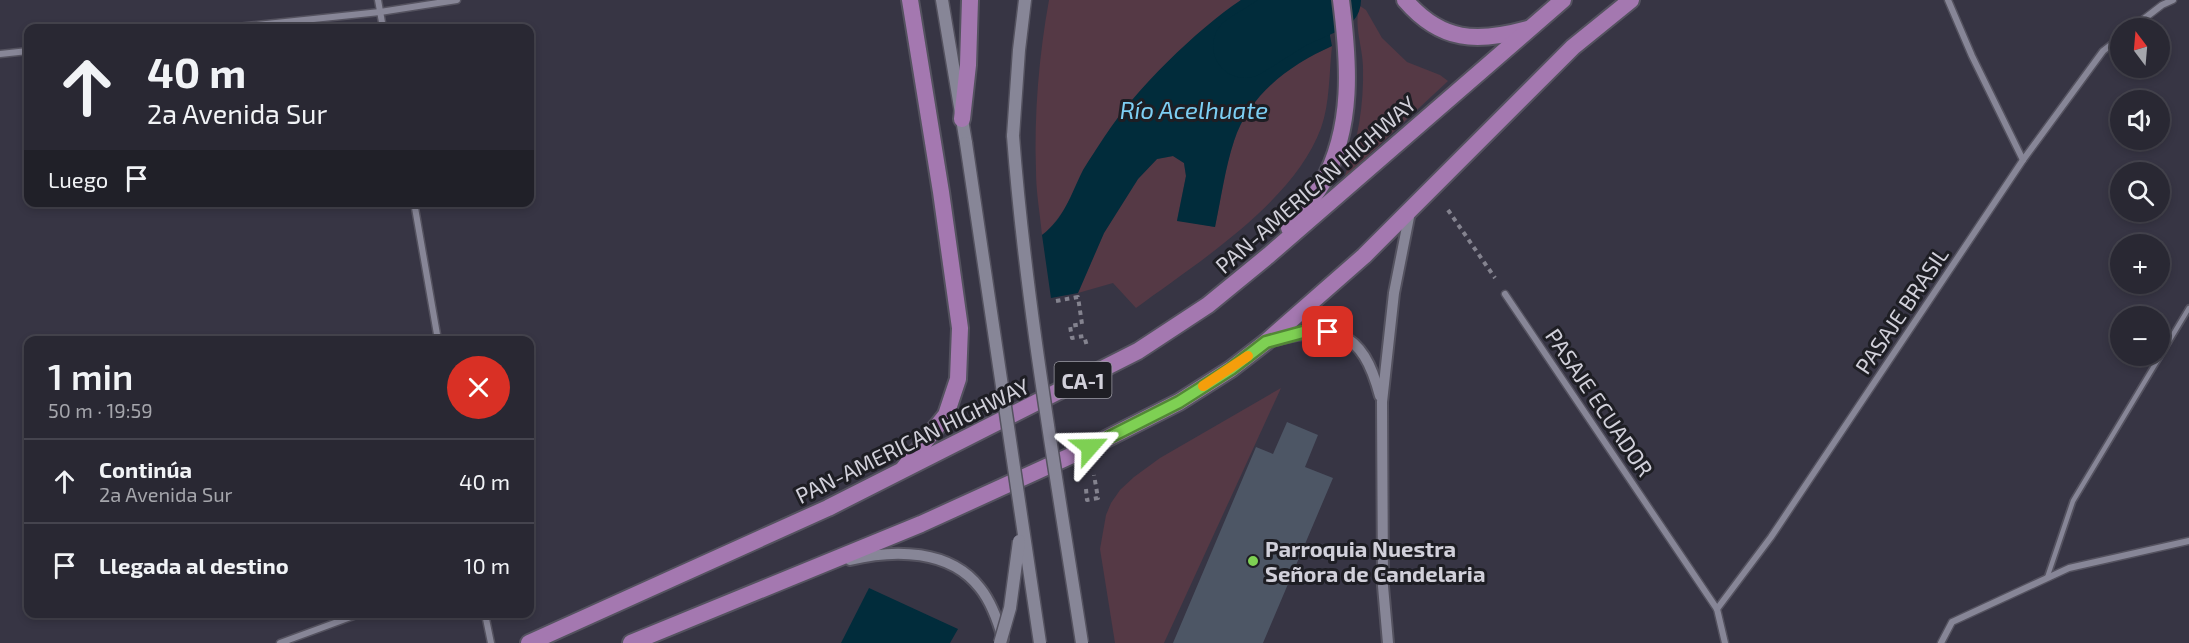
<!DOCTYPE html>
<html lang="es">
<head>
<meta charset="utf-8">
<style>
	body { margin:0; font-family:"Exo 2",sans-serif; background:#35343f; color:#f1f3f6; height:100vh; display:flex; flex-direction:column; font-size:22px; white-space:nowrap }
	* { box-sizing:border-box; margin:0 }
	p { font-size:20px; color:#a5a6ac }
	.icon { flex:none; width:33px; height:33px; fill:none; stroke:currentColor; stroke-width:2; stroke-linecap:round; stroke-linejoin:round }
	.map { position:relative; flex:1; overflow:hidden }
	.side { position:absolute; left:24px; top:336px; width:510px; height:282px; display:flex; flex-direction:column; background:#292833; border-radius:12px; box-shadow:0 3px 9px #0003,0 0 0 2px #45444e }
	.side>* { flex:none }
	.hud { position:absolute; left:24px; top:24px; width:510px; height:183px; border-radius:12px; box-shadow:0 3px 9px #0003,0 0 0 2px #45444e; background:#292833; color:#f1f3f6; overflow:hidden }
	.needle { width:39px; rotate:344deg }
	.controls { position:absolute; left:2110px; top:18px; display:grid; gap:12px }
	.controls a { display:grid; place-items:center; width:60px; height:60px; border-radius:50%; background:#292833; box-shadow:0 3px 9px #0003,0 0 0 2px #45444e; font-size:30px }
	.pin { position:absolute; display:grid; place-items:center; width:51px; height:51px; color:#fff; margin:-26px; border-radius:12px; box-shadow:0 3px 9px #0006 }
	.me { position:absolute; width:66px; margin:-33px; rotate:65deg; stroke-linejoin:round; filter:drop-shadow(0 0 4px #0008) }
	.turn { display:flex; align-items:center; gap:21px; height:126px; padding:0 24px; font-size:27px }
	.turn .icon { width:78px; height:78px; stroke-width:2.5 }
	.turn b { display:block; font-size:42px; line-height:51px }
	.then { display:flex; align-items:center; height:57px; padding:0 24px; background:#0003; gap:12px; font-size:22px }
	.round { display:grid; place-items:center; flex:none; width:63px; height:63px; border-radius:32px; background:#35343f }
	.head { display:flex; align-items:center; justify-content:space-between; height:102px; padding:0 24px }
	h1 { font-size:36px; font-weight:600; line-height:45px }
	ul { padding:0; list-style:none }
	li { display:flex; align-items:center; gap:18px; height:84px; padding:0 24px; border-top:2px solid #45444e }
	li div { flex:1 }
	li b { display:block; font-size:22px }
	li em { font-style:normal }
	.map>svg:first-child { display:block }
</style>
</head>
<body>
<div class="map">
<svg width="2189" height="643" viewBox="0 0 2189 643">
	<rect width="100%" height="100%" fill="#373544"/>
	<g fill="#553945">
		<path d="M1049,0h192c-32,23 -58,53 -86,82 -15,16 -33,32 -47,50 -25,31 -36,80 -66,103 -2,-21 -6,-43 -6,-64 -2,-57 3,-116 13,-171z"/>
		<path d="M1360,6l6,4 16,28 25,24 33,13 8,6 -104,97c14,-35 20,-74 19,-111 0,-19 -10,-43 -3,-61z"/>
		<path d="M1332,46c-3,27 -2,57 -11,82 -27,74 -124,135 -185,180l-23,-25 -35,10 26,-60 34,-54 19,-20 16,-3 11,7 2,13 -9,44 38,7c6,-28 10,-59 19,-86 15,-46 55,-76 98,-95z"/>
		<polygon points="1281,388 1164,643 1115,643 1100,549 1106,515 1111,503 1120,490 1134,477 1160,458"/>
	</g>
	<g fill="#012c3b">
		<path d="M1241,0h82l9,46c-43,19 -83,49 -98,95 -9,27 -13,58 -19,86l-38,-6 9,-45 -2,-13 -11,-7 -16,3 -19,20 -34,54 -26,60 -27,5 -9,-63c22,-16 29,-41 41,-65 7,-12 15,-23 22,-34 29,-45 92,-107 136,-136z"/>
		<polygon points="869,588 958,629 950,643 841,643"/>
	</g>
	<g fill="none" stroke-linecap="round" stroke-linejoin="round">
		<polyline stroke="#012c3b" stroke-width="64" points="1245,46 1291,17 1329,0"/>
	</g>
	<polygon fill="#4d5665" points="1287,422 1318,435 1305,467 1333,478 1263,643 1173,643 1256,447 1273,454"/>
	<g fill="none" stroke-linecap="round" stroke-linejoin="round">
		<defs>
			<polyline id="service" points="2047,578 2073,501 2189,308"/>
			<g id="minor">
				<polyline points="378,0 383,28"/>
				<polyline points="1948,0 1972,56 2023,160"/>
				<polyline points="228,28 380,12 457,0"/>
				<polyline points="2132,28 2162,5 2173,0"/>
				<polyline points="0,54 28,51"/>
				<polyline points="414,202 438,340"/>
				<polyline points="1505,294 1717,609 1725,643"/>
				<polyline points="1717,609 1771,537 2023,160 2103,51 2121,37"/>
				<polyline points="485,614 491,643"/>
				<polyline points="280,643 359,614"/>
				<polyline points="1941,643 1952,622 2069,568 2189,541"/>
			</g>
			<g id="tertiary">
				<path d="M1272,341c63,-17 90,-13 108,55"/>
				<path d="M850,560c44,-11 100,-11 130,28 12,15 18,33 23,51"/>
				<polyline points="1388,643 1383,586 1382,402 1394,293 1410,212"/>
			</g>
			<g id="secondary">
				<polyline points="942,0 966,143"/>
				<polyline points="1013,136 1019,50 1025,0"/>
			</g>
			<g id="trunk">
				<path d="M1405,0c36,42 72,43 123,29"/>
				<polyline points="962,119 968,65 970,0"/>
				<path d="M1289,228c11,-14 24,-29 33,-44 32,-57 27,-122 19,-184"/>
				<polyline points="904,468 946,415 958,379 960,328 941,192 910,0"/>
				<polyline points="529,643 828,508 1138,351 1208,305 1269,255 1563,0"/>
				<polyline points="631,643 921,524 1090,447 1179,402 1231,369 1266,342 1364,256 1573,47 1631,0"/>
			</g>
		</defs>
		<use href="#service" stroke="#54525f" stroke-width="8"/>
		<use href="#minor" stroke="#54525f" stroke-width="9"/>
		<use href="#tertiary" stroke="#54525f" stroke-width="14"/>
		<use href="#secondary" stroke="#54525f" stroke-width="15"/>
		<use href="#trunk" stroke="#54525f" stroke-width="20"/>
		<g stroke="#84838f" stroke-width="4" stroke-dasharray="4.5 4.5" stroke-linecap="butt">
			<polyline points="1448,210 1495,278"/>
			<polyline points="1056,301 1078,297 1082,324 1070,326 1072,338 1084,336 1087,346"/>
			<polyline points="1086,489 1087,500 1098,498 1094,475"/>
		</g>
		<use href="#service" stroke="#878697" stroke-width="4.5"/>
		<use href="#minor" stroke="#878697" stroke-width="6"/>
		<use href="#tertiary" stroke="#878697" stroke-width="10"/>
		<use href="#secondary" stroke="#878697" stroke-width="12"/>
		<use href="#trunk" stroke="#a478b0" stroke-width="16"/>
		<defs>
			<g id="secondary-bridge">
				<path d="M1013,136c13,170 43,338 69,507"/>
				<polyline points="966,143 1040,643"/>
				<polyline points="1000,643 1010,608 1019,541"/>
			</g>
		</defs>
		<use href="#secondary-bridge" stroke="#54525f" stroke-width="15" stroke-linecap="butt"/>
		<use href="#secondary-bridge" stroke="#878697" stroke-width="12"/>
	</g>
	<g fill="none" stroke-linecap="round" stroke-linejoin="round">
		<defs>
			<polyline id="route" points="1090,447 1179,402 1231,369 1266,342 1303,332 1328,332"/>
		</defs>
		<use href="#route" stroke="#528736" stroke-width="15"/>
		<use href="#route" stroke="#7ed053" stroke-width="10"/>
		<polyline stroke="#f59e0b" stroke-width="10" points="1203,386 1248,356"/>
	</g>
	<circle fill="#7ed053" stroke="#1e1e24" stroke-width="2" cx="1253" cy="561" r="6"/>
	<g text-anchor="middle" dominant-baseline="central" stroke-width="6" stroke-linejoin="round" paint-order="stroke">
		<rect fill="#1e1e24" stroke="#9b9ba3" stroke-width="1.5" x="1054.5" y="362" width="57" height="36" rx="4.5"/>
		<g font-size="21" font-weight="bold" fill="#d1d0da">
			<text x="1083" y="380">CA-1</text>
		</g>
		<g font-size="22" fill="#d1d0da" stroke="#1e1e24">
			<text transform="translate(1315 184) rotate(-41)">PAN-AMERICAN HIGHWAY</text>
			<text transform="translate(1901 310) rotate(-56)">PASAJE BRASIL</text>
			<text transform="translate(1600 402) rotate(56)">PASAJE ECUADOR</text>
			<text transform="translate(912 440) rotate(-26)">PAN-AMERICAN HIGHWAY</text>
		</g>
		<g font-size="22" font-weight="bold" fill="#d1d0da" stroke="#1e1e24" text-anchor="start">
			<text x="1265" y="548">Parroquia Nuestra<tspan x="1265" dy="25">Señora de Candelaria</tspan></text>
		</g>
		<g font-size="24" font-style="italic" fill="#7dcff4" stroke="#1e1e24">
			<text x="1194" y="109">Río Acelhuate</text>
		</g>
	</g>
</svg>
<div class="controls">
<a><svg class="needle" viewBox="-14 -14 28 28"><path d="M0-13l5 13h-10z" fill="#e53935"/><path d="M0 13l5-13h-10z" fill="#a5a6ac"/></svg></a>
<a><svg class="icon" aria-label="sound" viewBox="0 0 24 24"><path d="M4 9h4l5-4v14l-5-4H4zM17 9q2 3 0 6"/></svg></a>
<a><svg class="icon" aria-label="search" viewBox="0 0 24 24"><circle cx="10" cy="10" r="6"/><path d="M15 15l6 6"/></svg></a>
<a>+</a>
<a>−</a>
</div>
<div class="pin" style="left:1328px;top:332px;background:#d93025"><svg class="icon" aria-label="arrive" viewBox="0 0 24 24"><path d="M6 21V4h12l-3 4 3 4H6"/></svg></div>
<svg class="me" style="left:1090px;top:447px" viewBox="-20 -20 40 40"><path d="M0-17L14 15 0 8-14 15z" fill="#7ed053" stroke="#fff" stroke-width="4"/></svg>
<div class="hud">
<div class="turn"><svg class="icon" aria-label="ahead" viewBox="0 0 24 24"><path d="M12 20V5M6 11l6-6 6 6"/></svg><div><b>40 m</b>2a Avenida Sur</div></div>
<div class="then">Luego<svg class="icon" aria-label="arrive" viewBox="0 0 24 24"><path d="M6 21V4h12l-3 4 3 4H6"/></svg></div>
</div>
<section class="side">
<div class="head"><div><h1>1 min</h1><p>50 m · 19:59</p></div><a class="round" style="background:#d93025;color:#fff"><svg class="icon" aria-label="close" viewBox="0 0 24 24"><path d="M6 6l12 12M18 6L6 18"/></svg></a></div>
<ul>
<li><svg class="icon" aria-label="ahead" viewBox="0 0 24 24"><path d="M12 20V5M6 11l6-6 6 6"/></svg><div><b>Continúa</b><p>2a Avenida Sur</p></div><em>40 m</em></li>
<li><svg class="icon" aria-label="arrive" viewBox="0 0 24 24"><path d="M6 21V4h12l-3 4 3 4H6"/></svg><div><b>Llegada al destino</b></div><em>10 m</em></li>
</ul>
</section>
</div>
</body>
</html>
